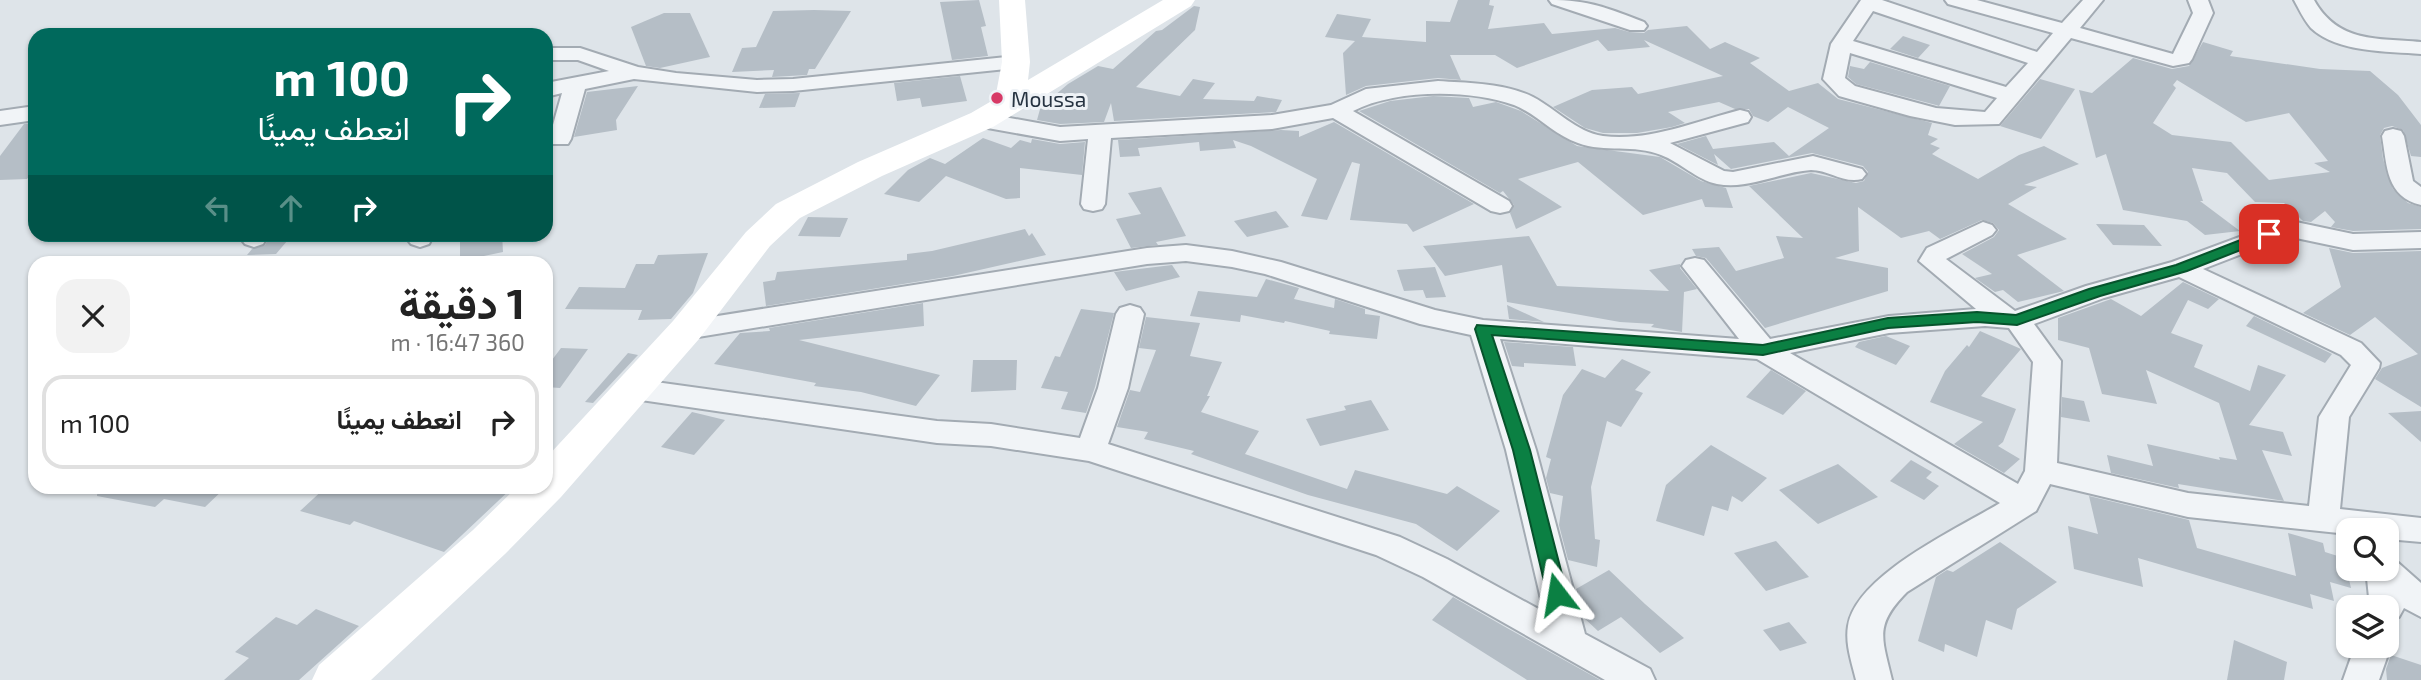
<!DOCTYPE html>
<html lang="ar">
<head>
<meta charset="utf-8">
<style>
	body { margin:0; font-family:"Exo 2",Vazirmatn,sans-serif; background:#f2f2f2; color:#222; direction:rtl; height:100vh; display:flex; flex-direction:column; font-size:26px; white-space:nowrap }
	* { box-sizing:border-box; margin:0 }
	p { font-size:23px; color:#767676 }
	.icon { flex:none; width:38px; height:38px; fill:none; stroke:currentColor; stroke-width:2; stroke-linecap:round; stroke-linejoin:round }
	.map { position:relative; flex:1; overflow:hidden; direction:ltr }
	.panel { position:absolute; left:28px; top:256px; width:525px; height:238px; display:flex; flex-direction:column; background:#fff; border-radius:21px; box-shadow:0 2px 5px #0004; direction:rtl }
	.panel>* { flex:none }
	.top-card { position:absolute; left:28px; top:28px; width:525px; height:214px; border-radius:21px; box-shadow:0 2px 5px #0004; direction:rtl; background:#00695c; color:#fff; overflow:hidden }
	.buttons { position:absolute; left:2336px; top:518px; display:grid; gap:14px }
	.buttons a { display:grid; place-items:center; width:63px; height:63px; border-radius:14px; background:#fff; box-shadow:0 2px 5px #0004; font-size:35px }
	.pin { position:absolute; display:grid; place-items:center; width:60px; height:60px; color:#fff; margin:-30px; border-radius:14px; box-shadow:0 4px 10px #0006 }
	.me { position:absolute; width:77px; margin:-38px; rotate:346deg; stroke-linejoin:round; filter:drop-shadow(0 0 5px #0008) }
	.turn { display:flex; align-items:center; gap:24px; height:147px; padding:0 28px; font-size:32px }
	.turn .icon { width:91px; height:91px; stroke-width:2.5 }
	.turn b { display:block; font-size:49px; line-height:60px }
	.lanes { display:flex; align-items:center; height:66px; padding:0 28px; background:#0003; justify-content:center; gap:35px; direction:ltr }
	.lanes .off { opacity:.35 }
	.round { display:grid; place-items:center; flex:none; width:74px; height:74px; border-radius:21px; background:#f2f2f2 }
	.overview { display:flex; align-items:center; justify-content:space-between; height:119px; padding:0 28px }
	h1 { font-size:42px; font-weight:700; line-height:52px }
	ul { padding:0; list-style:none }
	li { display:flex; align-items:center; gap:21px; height:94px; margin:0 14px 10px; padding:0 14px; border:4px solid #e0e0e0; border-radius:21px }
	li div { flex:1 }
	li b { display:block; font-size:26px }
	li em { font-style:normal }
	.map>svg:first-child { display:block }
</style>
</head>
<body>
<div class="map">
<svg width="2421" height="680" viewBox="0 0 2421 680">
	<rect width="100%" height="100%" fill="#dee4e9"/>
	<g fill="#b5bec6" fill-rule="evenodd">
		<polygon points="979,0 986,26 981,27 988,56 952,60 940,2"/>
		<polygon points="1458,0 1490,0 1489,5 1494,6 1488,29 1544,23 1552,34 1615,28 1629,32 1644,33 1648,30 1687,26 1710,49 1725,42 1760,58 1750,63 1789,91 1818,83 1838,99 1932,123 1928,135 1938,139 1930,144 1940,148 1932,154 1978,179 2019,155 2044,146 2079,164 2024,185 2037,187 2008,204 2067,239 2017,255 2064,291 2018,302 2003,290 1995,292 1975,278 1992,274 1962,254 1994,237 1999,230 1993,223 1982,220 1940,239 1929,231 1901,238 1858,207 1859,251 1835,258 1888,268 1888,291 1765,328 1706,258 1696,256 1692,249 1719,247 1736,271 1784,258 1776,236 1803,238 1749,186 1811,173 1856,183 1864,181 1868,172 1863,166 1812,153 1731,169 1714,154 1718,165 1677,144 1706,136 1713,149 1774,142 1789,156 1829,128 1788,107 1768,122 1753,116 1749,109 1735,109 1719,102 1668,112 1685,123 1672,127 1637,133 1603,133 1585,128 1553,107 1592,90 1632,87 1638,94 1723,76 1644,40 1650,47 1608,51 1598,40 1517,68 1495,55 1450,55 1461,80 1438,78 1366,86 1346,95 1343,53 1355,41 1325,37 1337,14 1371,19 1362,37 1426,42 1426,21 1450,22"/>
		<polygon points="1194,6 1200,7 1195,30 1136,87 1180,96 1193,79 1215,83 1203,99 1254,101 1257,96 1282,100 1276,112 1114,121 1111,103 1104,122 1060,124 1037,120 1042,102 1047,102 1068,84 1098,66 1113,69 1156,31 1162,30"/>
		<polygon points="814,10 851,11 815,69 809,69 807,75 772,77 774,70 732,72 742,48 756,47 773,11"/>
		<polygon points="664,13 690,13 710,57 660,68 646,66 631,27"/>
		<polygon points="1903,36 1930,45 1918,58 1890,49"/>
		<path d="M2203,42l30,9 -3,5 90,13 50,2 28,24 23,30v32l-10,-1 -8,-26 -11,-4 -8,2 -4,7 3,24 10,30 15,14 13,4v22l-68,2 -22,-4 4,-5 -10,-11 -14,11 -8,-1 -19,-18 -29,-1 -28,-29 -35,-5 11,33h-3l40,30 -35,4 -18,-14 -64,-11 -17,-56 -10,4 -17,-68 13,3 41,-35 39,11 17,-3zM2177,80l69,42 43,-9 39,48 -14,2 16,9 -61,8 -38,-38 -59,-7 -19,-12 23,-35 -3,-3z"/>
		<polygon points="1870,62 1950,86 1939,106 1936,105 1856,84 1848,77 1850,66 1864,69"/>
		<polygon points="960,76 967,101 922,107 920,98 897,101 894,83"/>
		<polygon points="2040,79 2075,89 2041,139 2000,126"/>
		<polygon points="638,86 616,120 617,130 574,137 587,92"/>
		<polygon points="800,93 795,107 759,108 765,94"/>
		<polygon points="1433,96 1469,98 1473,107 1496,102 1521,111 1577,146 1660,157 1701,181 1726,188 1733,208 1705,207 1702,199 1643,215 1578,162 1518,179 1562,207 1516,229 1510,213 1514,205 1503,191 1500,193 1359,111 1390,101"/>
		<polygon points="1334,122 1474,204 1413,232 1407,224 1350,220 1360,164 1352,162 1327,220 1301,216 1317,179 1251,146 1233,140 1236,148 1200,151 1199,142 1138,148 1140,156 1120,157 1118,140 1281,130 1299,131 1299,137"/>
		<polygon points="35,123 35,170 27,179 0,180 0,156 24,124"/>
		<polygon points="983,138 1011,148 1020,140 1031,143 1032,139 1060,144 1085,142 1082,175 1020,168 1020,198 1006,199 946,176 919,202 884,194 908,170 930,158 945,164"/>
		<polygon points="1161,187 1186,236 1156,242 1158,245 1131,248 1116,219 1141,214 1128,193"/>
		<polygon points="1276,211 1289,227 1247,237 1234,221"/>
		<polygon points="808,217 848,218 840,237 798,236"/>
		<polygon points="2096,224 2144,225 2162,246 2113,245"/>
		<polygon points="1025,229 1029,236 1032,233 1046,255 953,276 766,306 763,282 775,280 777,272 907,260 907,254 932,251"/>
		<polygon points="271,234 293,234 276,254 247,255 252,249 265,245"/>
		<polygon points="460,234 502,234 503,252 460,261"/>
		<polygon points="1529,236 1557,286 1669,291 1649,270 1680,264 1680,268 1697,289 1684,292 1682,332 1651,327 1654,324 1620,322 1507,302 1502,265 1445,276 1423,246"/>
		<polygon points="2329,248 2353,253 2421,251 2421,407 2375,379 2382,368 2418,354 2375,317 2350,335 2303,313 2341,287"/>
		<polygon points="708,253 693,293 671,319 638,320 642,310 565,309 579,287 625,288 636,264 654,264 658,255"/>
		<polygon points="1172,265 1180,277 1126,291 1114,272"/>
		<polygon points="1435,267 1446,297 1426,298 1423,290 1404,291 1397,270"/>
		<polygon points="1266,279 1299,288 1294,299 1334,308 1335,299 1365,309 1365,314 1380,316 1377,339 1329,334 1330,331 1285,321 1284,323 1241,315 1240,322 1190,316 1198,291 1257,297"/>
		<polygon points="2183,282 2219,299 2208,309 2188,300 2171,333 2203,345 2194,367 2250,391 2258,365 2286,375 2249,425 2283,432 2292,456 2262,450 2284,501 2178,484 2179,488 2111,473 2107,455 2153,466 2147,444 2220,460 2219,457 2237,460 2219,403 2146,370 2157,404 2102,394 2089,348 2058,340 2058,318 2111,299 2141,316"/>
		<polygon points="923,303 924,326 799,340 940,375 916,406 861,392 814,386 816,383 714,364 740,333 770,331 769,328"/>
		<polygon points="1507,305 1544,322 1509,319"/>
		<polygon points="1081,309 1114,313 1095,387 1086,413 1061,409 1068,392 1041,388 1055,356 1060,357"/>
		<polygon points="2254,316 2332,354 2325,363 2246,326"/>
		<polygon points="1146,317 1200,323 1190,356 1222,362 1207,396 1210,396 1201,412 1259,431 1245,454 1347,489 1355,470 1447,494 1457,486 1500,511 1457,551 1416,524 1308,495 1191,454 1194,451 1144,439 1148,432 1117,427 1130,390 1140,392 1156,350 1139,348"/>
		<polygon points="1980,331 2021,349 1981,396 2016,409 2003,442 1998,446 2020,459 2004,473 1954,444 1983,422 1930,402 1945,371 1967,345 1969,347"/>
		<polygon points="1886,336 1910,346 1896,365 1855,347 1859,342"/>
		<polygon points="1504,342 1573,347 1576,366 1524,363 1524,367 1512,366"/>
		<polygon points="561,348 588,349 560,388 546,387 546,368"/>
		<polygon points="628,353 638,355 593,403 585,402"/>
		<polygon points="1622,359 1651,372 1635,390 1643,393 1621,427 1607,421 1591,487 1595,539 1600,540 1597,567 1568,560 1559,525 1563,496 1550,493 1546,478 1551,459 1546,457 1563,395 1582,369 1605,378"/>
		<polygon points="973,360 1017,360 1016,390 971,392"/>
		<polygon points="1771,370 1806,391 1783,415 1746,397"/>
		<polygon points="2062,397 2084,401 2090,422 2061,417"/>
		<polygon points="1371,400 1389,430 1320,446 1306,419 1346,410 1344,406"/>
		<polygon points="2421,411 2421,442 2388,413"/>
		<polygon points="692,412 725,420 694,455 661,447"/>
		<polygon points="1711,445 1767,478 1742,502 1732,496 1728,511 1712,506 1704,536 1656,521 1666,485"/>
		<polygon points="1911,460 1932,472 1926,478 1939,486 1924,500 1890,481"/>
		<polygon points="1838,464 1878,497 1818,524 1779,490"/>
		<polygon points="98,486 227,486 205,507 164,499 155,507 97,496"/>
		<polygon points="327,486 514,486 444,552 354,521 350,525 300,511"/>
		<polygon points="2089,496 2189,520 2197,548 2296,576 2288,533 2323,543 2325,552 2344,558 2351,588 2330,582 2334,601 2310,594 2313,609 2138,558 2143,587 2074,569 2068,526 2098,534"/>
		<polygon points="1776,541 1809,577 1766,591 1734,553"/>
		<polygon points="2000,542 2057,582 2017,609 2012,630 1986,620 1977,657 1945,644 1944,652 1918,641 1936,577 1947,570 1953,572"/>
		<polygon points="1609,570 1645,604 1684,638 1660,653 1621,617 1598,631 1583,617 1576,589"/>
		<polygon points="1453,597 1507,628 1600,680 1527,680 1432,620"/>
		<polygon points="316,609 359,626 299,680 224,680 249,658 235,652 276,617 297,625"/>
		<polygon points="1789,622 1807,643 1780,651 1763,630"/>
		<polygon points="2234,640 2287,662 2284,680 2227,680"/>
		<polygon points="2391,655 2421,665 2421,680 2387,680 2386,669"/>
	</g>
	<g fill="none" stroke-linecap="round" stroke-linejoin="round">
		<defs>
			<g id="street">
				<path d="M1549,0c41,0 58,8 95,22l3,4 -3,4h-14l-78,-26z"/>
				<path d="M1861,0h21l155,52 16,-19 -105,-29 -3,-4h32l85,23 21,-23h20l-23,28 93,26 20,-41 -5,-13h20l5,13 -21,46 -3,4 -16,3 -102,-28 -72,86 -44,1 -45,-9 -71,-20 -16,-17 8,-35zM1873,11l155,52 -22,24 -153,-46zM1850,53l147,45 -12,14 -49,-4 -81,-22 -10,-8z"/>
				<path d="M2294,0h20c24,43 63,38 107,42v12c-34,-3 -83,-1 -110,-26 -7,-8 -12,-19 -17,-28z"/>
				<polygon points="546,48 580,48 638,67 676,73 757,80 793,79 1016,56 1023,58 1027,62 1023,66 1016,68 793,91 757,92 634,79 585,89 571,139 568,144 552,144 549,139 562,93 546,97 546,83 609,71 578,60 546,60"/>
				<path d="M1438,81c30,2 67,2 95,16 23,12 43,35 70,39 45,6 94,-15 137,-26l8,2 3,5 -3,5 -78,21 54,28 9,1 80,-16 49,13 4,5 -4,5c-18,5 -33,-9 -51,-9 -31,2 -62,20 -94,14 -20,-4 -37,-22 -56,-29 -27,-11 -56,-2 -83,-12 -24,-8 -41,-29 -64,-38 -44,-16 -119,-16 -161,6l156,90 3,5 -3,5 -9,2 -9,-2 -158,-93 -61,11 -161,9 -6,66 -3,5 -9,2 -9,-2 -3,-5 7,-65 -28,2 -78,-14 -8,-2 -3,-5 3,-5 8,-2 78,14 212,-12 59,-10 35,-16z"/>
				<polygon points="35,106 35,120 0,125 0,111"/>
				<path d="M2393,129l8,2 3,5 9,45 8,6v18c-35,-8 -34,-39 -39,-69l3,-5z"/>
				<path d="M1983,222l9,3 4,5 -4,5 -46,24 69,52 71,-25 86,-24 108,-40h16l57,12 68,-2v16l-68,2 -57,-12h-13l-80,31 158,74 19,20 -1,5 -30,49 -9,92 81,9v24l-34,-3v-9h-39v4l-160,-17 -138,-33 -14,27 -129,81c-33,33 -25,46 -15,88h-36c-4,-17 -11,-36 -8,-54 8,-51 109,-97 152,-123l-243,-144 -257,-20 36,111 49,184 65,35 5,11h-50l-182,-103 -47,-22 -287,-94 -98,-15 -54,-3 -303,-44 -10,-3 -5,-7 5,-7 10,-3 303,42 54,3 89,14 18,-50 18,-74 4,-6 10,-3 10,3 4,6 -16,74 -20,56 292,93 47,22 97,53 -38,-162 -35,-115 -51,-11 -155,-50 -33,-7 -46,-6 -39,3 -461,75 -10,-3 -4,-6 4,-6 10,-3 461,-73 39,-3 46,6 49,11 154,48 48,10 256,19 -57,-73 4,-6 9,-2 9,2 66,79 119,-23 87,-7 -57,-48 8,-13zM2179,277l162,78 10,10 -32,52 -10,89 -121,-13 -131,-30 4,-102 -27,-37 70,-26zM1985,326l24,2 24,34 -8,109 -7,13 -228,-131 99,-20z"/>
				<polygon points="244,234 269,234 263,244 254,247 245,244 241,239"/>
				<polygon points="408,234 434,234 429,244 420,247 411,244 407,239"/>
				<polygon points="2387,557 2395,560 2421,583 2421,617 2404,608 2399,617 2387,621 2387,607 2370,607 2366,569 2387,569"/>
				<polygon points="2387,638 2391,646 2379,680 2343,680 2355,646 2387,646"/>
			</g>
		</defs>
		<use href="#street" stroke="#a3abb3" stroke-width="4"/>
		<use href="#street" fill="#f1f4f7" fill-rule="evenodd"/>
		<polygon fill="#fff" fill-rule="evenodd" points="999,0 1025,0 1030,62 1028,80 1163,0 1195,0 1191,6 993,127 882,176 800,218 770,246 699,339 561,497 505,554 371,680 312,680 319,665 473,530 518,486 546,486 546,458 673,321 746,232 776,204 858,162 971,113 995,99 1002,62"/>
	</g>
	<polygon fill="#0b8043" stroke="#07532c" stroke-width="2" points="2269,229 2276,234 2274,237 2187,271 2100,296 2017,325 1977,322 1888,328 1763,355 1492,335 1530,450 1567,594 1564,600 1557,602 1550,600 1547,594 1513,450 1475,329 1477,325 1763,345 1888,318 1977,312 2016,315 2089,289 2176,265"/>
	<circle fill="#d73a66" stroke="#eef2f6" stroke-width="2.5" cx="997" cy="98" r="7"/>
	<g text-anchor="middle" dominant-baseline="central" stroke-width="6" stroke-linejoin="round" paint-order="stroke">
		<g font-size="21" fill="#263341" stroke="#eef2f6" text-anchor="start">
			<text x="1011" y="98">Moussa</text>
		</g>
	</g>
</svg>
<div class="buttons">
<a><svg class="icon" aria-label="search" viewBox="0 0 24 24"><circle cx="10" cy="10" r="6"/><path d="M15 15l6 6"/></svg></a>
<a><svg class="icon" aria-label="layers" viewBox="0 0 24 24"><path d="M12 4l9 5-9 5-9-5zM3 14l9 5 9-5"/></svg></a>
</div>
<div class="pin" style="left:2269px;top:234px;background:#d93025"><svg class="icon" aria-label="arrive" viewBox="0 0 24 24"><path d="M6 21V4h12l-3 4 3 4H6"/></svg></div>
<svg class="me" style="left:1557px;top:594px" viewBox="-20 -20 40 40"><path d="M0-17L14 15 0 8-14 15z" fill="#0b8043" stroke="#fff" stroke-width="4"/></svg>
<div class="top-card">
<div class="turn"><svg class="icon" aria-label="right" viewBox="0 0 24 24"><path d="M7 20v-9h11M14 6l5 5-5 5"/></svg><div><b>100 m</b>انعطف يمينًا</div></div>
<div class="lanes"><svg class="icon off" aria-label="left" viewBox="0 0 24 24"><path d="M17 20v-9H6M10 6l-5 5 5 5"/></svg><svg class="icon off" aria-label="ahead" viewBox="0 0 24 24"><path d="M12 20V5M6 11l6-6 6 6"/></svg><svg class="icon" aria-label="right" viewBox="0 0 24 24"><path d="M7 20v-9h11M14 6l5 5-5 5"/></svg></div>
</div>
<section class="panel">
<div class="overview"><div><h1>1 دقيقة</h1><p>360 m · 16:47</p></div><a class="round"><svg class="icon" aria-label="close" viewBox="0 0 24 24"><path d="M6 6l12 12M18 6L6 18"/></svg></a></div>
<ul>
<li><svg class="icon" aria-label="right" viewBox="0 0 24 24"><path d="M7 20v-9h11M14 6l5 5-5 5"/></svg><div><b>انعطف يمينًا</b></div><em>100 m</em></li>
</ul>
</section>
</div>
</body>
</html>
